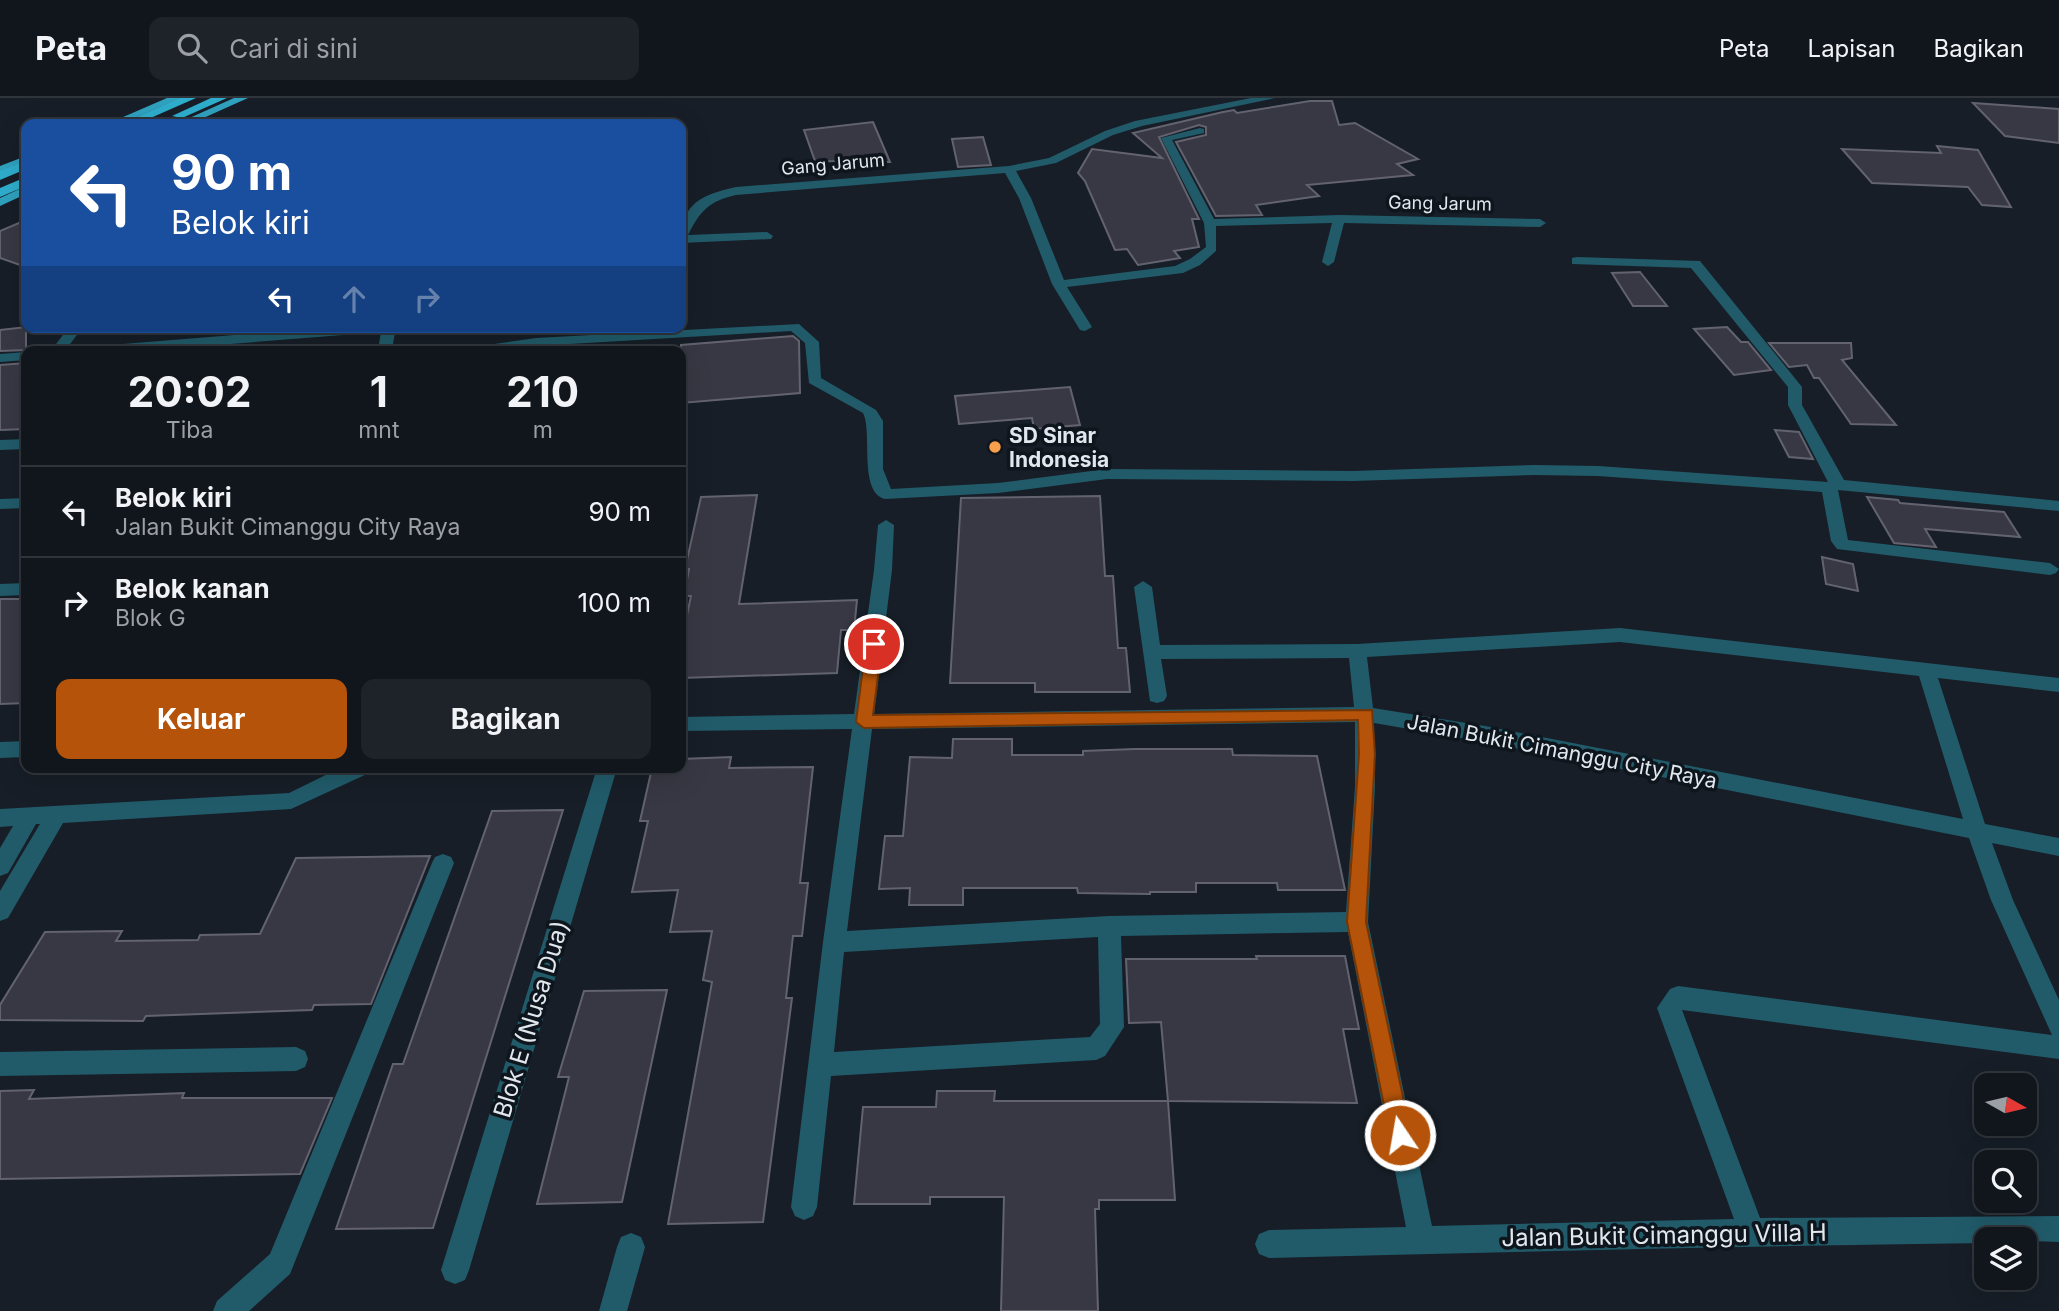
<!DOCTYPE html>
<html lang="id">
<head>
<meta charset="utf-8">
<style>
	body { margin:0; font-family:Inter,sans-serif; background:#1e232a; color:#f1f3f6; height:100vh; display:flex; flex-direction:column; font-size:26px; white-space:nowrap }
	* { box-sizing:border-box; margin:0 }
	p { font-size:23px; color:#9c9fa4 }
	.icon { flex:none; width:38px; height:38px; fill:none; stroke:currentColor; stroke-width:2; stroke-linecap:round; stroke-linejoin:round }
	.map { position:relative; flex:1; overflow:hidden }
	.drawer { position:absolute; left:21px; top:248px; width:665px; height:427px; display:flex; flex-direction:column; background:#11161d; border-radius:14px; box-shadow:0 7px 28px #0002,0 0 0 2px #30353b }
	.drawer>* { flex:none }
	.guide { position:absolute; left:21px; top:21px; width:665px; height:214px; border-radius:14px; box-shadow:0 7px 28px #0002,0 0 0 2px #30353b; background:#1a4fa0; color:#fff; overflow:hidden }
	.needle { width:46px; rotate:98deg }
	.controls { position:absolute; left:1974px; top:975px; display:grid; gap:14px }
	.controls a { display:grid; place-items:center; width:63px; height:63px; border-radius:14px; background:#11161d; box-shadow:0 7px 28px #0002,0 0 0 2px #30353b; font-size:35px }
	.pin { position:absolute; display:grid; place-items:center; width:60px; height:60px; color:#fff; margin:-30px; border:4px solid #fff; border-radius:50%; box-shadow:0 2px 7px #0007 }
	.me { position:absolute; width:77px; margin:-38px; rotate:348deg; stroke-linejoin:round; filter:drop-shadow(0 0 5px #0008) }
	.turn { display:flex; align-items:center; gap:24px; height:147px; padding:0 35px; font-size:32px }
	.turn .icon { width:91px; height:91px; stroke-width:2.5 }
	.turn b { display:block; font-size:49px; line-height:60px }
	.lanes { display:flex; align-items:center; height:66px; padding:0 35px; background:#0003; justify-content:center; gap:35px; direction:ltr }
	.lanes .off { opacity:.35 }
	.eta { display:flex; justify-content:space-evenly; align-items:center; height:119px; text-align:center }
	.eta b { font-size:42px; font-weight:700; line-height:49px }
	.primary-button { display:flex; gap:14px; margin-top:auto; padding:14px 35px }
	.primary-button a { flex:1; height:80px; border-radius:14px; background:#b45309; color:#fff; font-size:28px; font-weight:700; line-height:80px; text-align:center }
	.primary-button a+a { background:#1e232a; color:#f1f3f6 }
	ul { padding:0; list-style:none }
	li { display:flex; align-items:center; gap:21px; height:91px; padding:0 35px; border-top:2px solid #30353b }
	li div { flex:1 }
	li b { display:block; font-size:26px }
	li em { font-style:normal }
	header { display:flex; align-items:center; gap:42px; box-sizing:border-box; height:98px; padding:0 35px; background:#11161d; border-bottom:2px solid #30353b }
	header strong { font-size:33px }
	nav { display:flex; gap:38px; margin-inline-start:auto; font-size:24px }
	.search { width:490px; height:63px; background:#1e232a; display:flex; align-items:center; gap:18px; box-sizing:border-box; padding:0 24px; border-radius:14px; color:#9c9fa4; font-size:26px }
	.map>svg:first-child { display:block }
</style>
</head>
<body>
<header>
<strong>Peta</strong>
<div class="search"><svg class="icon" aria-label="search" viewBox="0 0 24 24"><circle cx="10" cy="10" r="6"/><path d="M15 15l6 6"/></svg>Cari di sini</div>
<nav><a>Peta</a><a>Lapisan</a><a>Bagikan</a></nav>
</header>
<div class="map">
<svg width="2059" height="1213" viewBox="0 0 2059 1213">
	<rect width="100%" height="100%" fill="#171e27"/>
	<g fill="#383844" stroke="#636370" stroke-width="2">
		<polygon points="1310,3 1332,3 1339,27 1355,25 1418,61 1397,66 1413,77 1307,87 1319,98 1256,107 1262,117 1216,118 1176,44 1206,37 1206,29 1199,27 1159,39 1199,121 1192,121 1199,149 1174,153 1180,160 1138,167 1127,151 1115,152 1085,83 1078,75 1092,51 1162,60 1133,35 1223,14 1234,12 1237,15"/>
		<polygon points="1973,5 2059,11 2059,45 2005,38"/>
		<polygon points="873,24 890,64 815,63 804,32"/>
		<polygon points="983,39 991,67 958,69 952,41"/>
		<polygon points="1937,48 1978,52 2011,109 1982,107 1968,89 1872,85 1842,51 1941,55"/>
		<polygon points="26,122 26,169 0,160 0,133"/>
		<polygon points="1640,174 1667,208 1633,208 1612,175"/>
		<polygon points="26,229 26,252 0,253 0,232"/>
		<polygon points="1727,229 1741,244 1748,244 1771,272 1734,277 1694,231"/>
		<polygon points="793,238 799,243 800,295 681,305 681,247"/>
		<polygon points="1769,245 1851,245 1852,260 1842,262 1896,327 1851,326 1819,280 1814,280 1807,267 1789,269"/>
		<polygon points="26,265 26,331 0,332 0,267"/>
		<polygon points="1070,289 1080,327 1034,331 1032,320 959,326 955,298"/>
		<polygon points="1775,332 1799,334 1813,361 1789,359"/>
		<polygon points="757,397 739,506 857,502 854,532 841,532 837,575 681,580 681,545 691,498 684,498 689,471 685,471 701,399"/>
		<polygon points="1100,398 1105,478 1113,478 1118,550 1126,550 1130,594 1035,594 1035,585 950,585 961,400"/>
		<polygon points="1867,399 1898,402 1900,405 2004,414 2020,439 1925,431 1936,449 1894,445"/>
		<polygon points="1822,459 1853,466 1858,493 1826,486"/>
		<polygon points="0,501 26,501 26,605 0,606"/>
		<polygon points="953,641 1012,641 1012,657 1083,657 1083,653 1135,651 1232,651 1233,657 1317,658 1345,792 1278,792 1277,785 1196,785 1196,794 1150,794 1150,796 1078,795 1077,790 963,790 963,807 909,807 910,790 879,791 885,738 903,738 910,659 952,660"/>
		<polygon points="731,659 729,670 813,669 800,785 808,785 802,838 793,838 786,900 792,900 763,1124 668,1126 712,884 703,882 712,833 670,834 678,792 632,794 648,723 640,723 652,670 681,670 681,661"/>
		<polygon points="563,712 433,1130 336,1131 393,966 403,966 492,713"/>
		<polygon points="430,758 371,906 314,907 312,912 146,918 143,923 0,922 0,907 45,834 122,833 116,843 198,842 200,837 260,836 296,760"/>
		<polygon points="1256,858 1345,858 1359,931 1343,931 1357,1005 1168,1003 1161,924 1129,925 1126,861 1257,861"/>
		<polygon points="667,892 622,1104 537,1106 569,979 558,979 584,893"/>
		<polygon points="34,992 29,1001 184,995 182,1000 332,1000 300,1076 0,1081 0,993"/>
		<polygon points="937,993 995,993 994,1003 1168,1003 1175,1102 1099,1102 1099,1111 1095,1111 1098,1213 1001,1213 1004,1099 930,1099 930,1106 854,1106 863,1009 936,1009"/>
	</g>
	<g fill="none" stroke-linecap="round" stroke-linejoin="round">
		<g fill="#215b6a" fill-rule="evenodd">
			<path d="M1251,0h24l-133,28 -29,9 -57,28 -40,8 15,27 33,82 111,-14 15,-7 16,-12 -2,-24 -43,-85 39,-10 4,1v4l-32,7 42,79 125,-4 201,4 6,4 -6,4 -196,-4 -10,39 -6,4 -6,-4 10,-39 -116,3v25l-16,14 -17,8 -116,14 25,40 -7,4 -5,-1 -28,-46 -33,-86 -14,-25 -269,22c-27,6 -36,16 -48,40l79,-3 6,4 -2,3 -90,4c0,-40 20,-48 55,-56l273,-21 40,-8 56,-27 30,-10z"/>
			<path d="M1577,159l123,4 102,126v18l42,75 215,21v10l-221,-21 10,50 202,23 9,6 -3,4 -6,2 -213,-26 -6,-8 -9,-49 -224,-16 -64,-1 -181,6 -246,-2 -109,14 -113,6c-27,-7 -12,-67 -22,-86l-54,-30 -4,-40 -14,-12 -255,15 -39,6h-38l7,-4 70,-10 263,-14 20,18 2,36 55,32 7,11v48l8,20 107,-6 109,-14 246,2 181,-6 64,1 230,16 -40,-77v-18l-97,-119 -119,-4v-6z"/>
			<polygon points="69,229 83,229 64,254 50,254"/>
			<polygon points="334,229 396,229 393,246 398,254 384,254 379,246 381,234 129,254 66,254 73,250"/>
			<polygon points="26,254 26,262 0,264 0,256"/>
			<polygon points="26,341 26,351 0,352 0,342"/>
			<polygon points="26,400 26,410 0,411 0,401"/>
			<path d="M886,422l8,5 -2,45 -18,144 480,-7 -5,-49 -188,1 6,37 -3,5 -7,2 -7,-2 -16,-114 9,-6 9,6 8,58 197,-1 263,-16 439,50v14l-121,-14 47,146 74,14v18l-67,-13 21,57 46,100v59l-377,-49 78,208 299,-2v26l-73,-3v4c-239,3 -478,9 -717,15l-10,-4 -4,-10 4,-10 10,-4 137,-3 -58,-295 -227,4 3,91 -19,29 -9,4 -265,16 -14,131 -4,9 -9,4 -9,-4 -4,-9 32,-265 29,-213 -171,2v-14l173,-3 20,-144 4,-45zM1620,544l299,34 44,143 -478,-93 -112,-18 -6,-51zM1355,624v64l-9,126 -237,4 -262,15 25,-202zM1374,625l111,19 484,96 22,62 61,135 -374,-49 -8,3 -13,19 77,211 -302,7 -64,-304 7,-136zM1098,839l2,87 -10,13 -256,15 10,-100z"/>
			<polygon points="26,485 26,497 0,498 0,486"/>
			<polygon points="26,643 26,659 0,660 0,644"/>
			<polygon points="340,670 370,670 367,676 291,711 63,725 8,820 0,823 0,793 40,726 36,726 8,775 0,778 0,750 13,728 0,729 0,711 289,695"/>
			<polygon points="597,670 617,670 469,1172 465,1182 455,1186 445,1182 441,1172"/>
			<polygon points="443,756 451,759 454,765 290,1176 249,1213 213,1213 217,1203 270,1156 432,765 435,759"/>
			<polygon points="296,949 305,953 308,961 305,969 296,973 0,978 0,954"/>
			<polygon points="631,1135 641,1139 645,1149 627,1213 599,1213 617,1149 621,1139"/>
		</g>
		<g fill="#30a1be" fill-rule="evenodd">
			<polygon points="167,0 181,0 121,26 107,26"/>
			<polygon points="234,0 248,0 190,26 176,26"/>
			<polygon points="26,58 26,65 0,75 0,68"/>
			<polygon points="26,88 26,96 0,108 0,100"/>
		</g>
		<g fill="#2fadcc" fill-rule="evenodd">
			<polygon points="180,0 196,0 137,26 121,26"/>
			<polygon points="211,0 227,0 182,20 172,18"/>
			<polygon points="26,63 26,71 0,82 0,73"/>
			<polygon points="26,79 26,88 0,99 0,90"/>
		</g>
	</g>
	<polygon fill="#b45309" stroke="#753606" stroke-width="2" points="874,541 882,546 873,617 1372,612 1375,656 1366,824 1411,1037 1408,1044 1400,1047 1393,1044 1390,1037 1347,824 1359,656 1358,622 864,630 856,624 866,546"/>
	<circle fill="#f8a04b" stroke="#0e151d" stroke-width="2.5" cx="995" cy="349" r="7"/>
	<g text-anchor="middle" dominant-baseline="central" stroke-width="7" stroke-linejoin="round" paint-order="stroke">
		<g font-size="18" fill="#e1e7ed" stroke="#0e151d">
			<text transform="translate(833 66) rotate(-5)">Gang Jarum</text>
			<text transform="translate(1440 105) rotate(1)">Gang Jarum</text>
		</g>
		<g font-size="21" font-weight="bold" fill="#e1e7ed" stroke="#0e151d" text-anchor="start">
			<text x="1009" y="337">SD Sinar<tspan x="1009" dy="24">Indonesia</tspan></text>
		</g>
		<g font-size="21" fill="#e1e7ed" stroke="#0e151d">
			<text transform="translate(1562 653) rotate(11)">Jalan Bukit Cimanggu City Raya</text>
		</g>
		<g font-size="24" fill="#e1e7ed" stroke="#0e151d">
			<text transform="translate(531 921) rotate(-73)">Blok E (Nusa Dua)</text>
			<text transform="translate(1664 1137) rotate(-1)">Jalan Bukit Cimanggu Villa H</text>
		</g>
	</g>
</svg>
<div class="controls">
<a><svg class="needle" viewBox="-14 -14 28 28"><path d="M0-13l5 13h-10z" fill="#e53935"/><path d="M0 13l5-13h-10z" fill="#9c9fa4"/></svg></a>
<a><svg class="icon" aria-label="search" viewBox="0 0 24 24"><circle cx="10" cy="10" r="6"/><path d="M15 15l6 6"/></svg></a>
<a><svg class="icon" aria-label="layers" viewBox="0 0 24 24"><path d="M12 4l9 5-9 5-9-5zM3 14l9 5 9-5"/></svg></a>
</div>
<div class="pin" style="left:874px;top:546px;background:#d93025"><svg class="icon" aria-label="arrive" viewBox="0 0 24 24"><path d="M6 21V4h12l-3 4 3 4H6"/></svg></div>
<svg class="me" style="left:1400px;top:1037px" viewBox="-20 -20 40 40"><circle r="17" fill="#b45309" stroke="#fff" stroke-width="3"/><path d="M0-11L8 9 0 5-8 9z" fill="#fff"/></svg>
<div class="guide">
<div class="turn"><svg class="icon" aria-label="left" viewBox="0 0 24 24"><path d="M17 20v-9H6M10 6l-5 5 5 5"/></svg><div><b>90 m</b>Belok kiri</div></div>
<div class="lanes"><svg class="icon" aria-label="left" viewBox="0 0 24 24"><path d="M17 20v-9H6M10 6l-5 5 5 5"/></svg><svg class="icon off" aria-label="ahead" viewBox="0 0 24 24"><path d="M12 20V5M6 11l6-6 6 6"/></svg><svg class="icon off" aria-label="right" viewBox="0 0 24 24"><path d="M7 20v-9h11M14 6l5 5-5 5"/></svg></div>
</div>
<section class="drawer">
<div class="eta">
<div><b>20:02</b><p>Tiba</p></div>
<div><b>1</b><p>mnt</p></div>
<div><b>210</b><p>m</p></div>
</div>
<ul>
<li><svg class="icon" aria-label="left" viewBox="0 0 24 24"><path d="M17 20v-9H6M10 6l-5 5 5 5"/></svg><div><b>Belok kiri</b><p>Jalan Bukit Cimanggu City Raya</p></div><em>90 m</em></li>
<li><svg class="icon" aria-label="right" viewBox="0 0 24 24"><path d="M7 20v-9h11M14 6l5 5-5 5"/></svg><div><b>Belok kanan</b><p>Blok G</p></div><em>100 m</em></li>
</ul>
<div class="primary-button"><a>Keluar</a><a>Bagikan</a></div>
</section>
</div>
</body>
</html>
